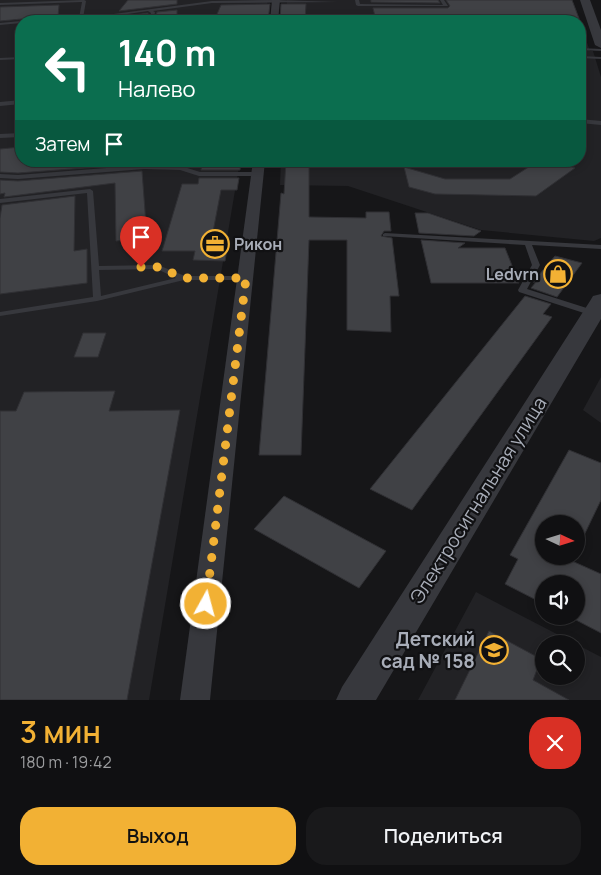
<!DOCTYPE html>
<html lang="ru">
<head>
<meta charset="utf-8">
<style>
	body { margin:0; font-family:Manrope,sans-serif; background:#19191b; color:#f1f3f6; height:100vh; display:flex; flex-direction:column; font-size:19px; white-space:nowrap }
	* { box-sizing:border-box; margin:0 }
	p { font-size:16px; color:#9c9d9f }
	.icon { flex:none; width:28px; height:28px; fill:none; stroke:currentColor; stroke-width:2; stroke-linecap:round; stroke-linejoin:round }
	.map { position:relative; height:700px; overflow:hidden }
	.sheet { display:flex; flex-direction:column; background:#101012; flex:1 }
	.sheet>* { flex:none }
	.guide { position:absolute; left:15px; top:15px; width:571px; height:152px; border-radius:20px; box-shadow:0 2px 8px #0003,0 0 0 1px #303032; background:#0b6e4f; color:#fff; overflow:hidden }
	.needle { width:32px; rotate:94deg }
	.buttons { position:absolute; left:535px; top:515px; display:grid; gap:10px }
	.buttons a { display:grid; place-items:center; width:50px; height:50px; border-radius:50%; background:#101012; box-shadow:0 2px 8px #0003,0 0 0 1px #303032; font-size:25px }
	.pin { position:absolute; display:grid; place-items:center; width:42px; height:42px; color:#fff; margin:-51px -21px; border-radius:50% 50% 50% 0; rotate:-45deg; box-shadow:0 0 5px #0007 }
	.pin .icon { rotate:45deg }
	.me { position:absolute; width:55px; margin:-28px; rotate:7deg; stroke-linejoin:round; filter:drop-shadow(0 0 4px #0008) }
	.turn { display:flex; align-items:center; gap:18px; height:105px; padding:0 20px; font-size:22px }
	.turn .icon { width:65px; height:65px; stroke-width:2.5 }
	.turn b { display:block; font-size:35px; line-height:42px }
	.then { display:flex; align-items:center; height:48px; padding:0 20px; background:#0003; gap:10px; font-size:19px }
	.round { display:grid; place-items:center; flex:none; width:52px; height:52px; border-radius:20px; background:#19191b }
	.overview { display:flex; align-items:center; justify-content:space-between; height:85px; padding:0 20px }
	h1 { font-size:30px; font-weight:600; line-height:38px; color:#f2b134 }
	.primary-button { display:flex; gap:10px; margin-top:auto; padding:10px 20px }
	.primary-button a { flex:1; height:58px; border-radius:20px; background:#f2b134; color:#111; font-size:20px; font-weight:600; line-height:58px; text-align:center }
	.primary-button a+a { background:#19191b; color:#f1f3f6 }
	.map>svg:first-child { display:block }
</style>
</head>
<body>
<div class="map">
<svg width="601" height="700" viewBox="0 0 601 700">
	<rect width="100%" height="100%" fill="#161618"/>
	<g fill="#222225">
		<polygon points="0,0 268,0 264,21 21,21 21,161 240,161 149,700 0,700"/>
		<polygon points="287,0 572,0 579,21 286,21"/>
		<polygon points="580,23 590,51 593,51 601,77 601,238 594,241 481,230 348,186 280,185 281,161 580,161"/>
		<polygon points="601,377 601,423 583,410"/>
		<polygon points="476,592 576,644 544,644 544,676 576,676 576,644 601,657 601,700 418,700"/>
	</g>
	<g fill="#404145" stroke="#303034">
		<polygon points="128,0 177,0 177,4 119,11"/>
		<polygon points="371,0 438,0 440,3 371,2"/>
		<polygon points="446,0 572,0 580,21 376,21 373,8 448,8 450,6"/>
		<polygon points="270,4 268,21 214,21 221,5"/>
		<polygon points="281,4 306,4 305,21 280,21"/>
		<polygon points="59,5 58,17 33,19 31,21 24,21 22,19 0,21 0,7"/>
		<polygon points="177,10 177,21 155,21 157,12"/>
		<polygon points="148,13 147,21 111,21 114,18"/>
		<polygon points="21,147 21,161 125,161 125,165 18,173 0,172 0,149"/>
		<polygon points="203,161 241,161 240,170 201,170"/>
		<polygon points="286,161 309,161 309,217 366,218 366,212 389,212 391,231 384,231 381,236 392,238 399,296 390,296 391,332 347,330 347,240 309,240 301,455 259,455 281,193 284,194"/>
		<polygon points="538,161 553,161 575,168 536,196 435,194 409,187 404,167 445,179 510,179"/>
		<polygon points="142,171 147,238 116,241 115,183 4,197 5,193 0,194 0,180 18,181"/>
		<polygon points="199,178 239,178 237,190 221,190 212,237 229,237 225,261 193,260 195,251 162,251 182,184 198,184"/>
		<polygon points="75,196 74,251 87,249 87,283 0,294 0,218 2,205"/>
		<polygon points="415,213 428,213 481,231 474,236 419,233"/>
		<polygon points="421,240 465,243 458,248 505,248 519,283 431,283"/>
		<polygon points="555,256 582,263 557,297 531,288 536,282 533,282"/>
		<polygon points="525,296 551,304 543,314 552,317 412,510 370,489"/>
		<polygon points="83,333 106,333 98,357 74,357"/>
		<polygon points="115,391 109,411 180,410 127,700 0,700 0,411 16,411 24,392"/>
		<polygon points="569,450 601,463 601,500 576,552 576,524 544,524 544,556 574,556 572,561 601,574 601,633 576,620 576,584 544,584 544,604 505,584 518,559 510,555"/>
		<polygon points="284,496 386,551 359,588 254,529"/>
		<polygon points="489,631 541,659 533,680 569,700 455,700"/>
	</g>
	<g fill="none" stroke-linecap="round" stroke-linejoin="round">
		<g fill="#37383d" fill-rule="evenodd">
			<polygon points="84,0 86,1 83,18 80,21 33,21 79,18 82,2 0,5 0,3"/>
			<polygon points="276,0 338,2 212,3 153,11 155,12 153,21 149,21 151,13 148,11 107,17 103,21 99,21 106,15 212,1"/>
			<polygon points="355,0 359,0 360,4 443,5 440,0 444,0 448,6 358,6 356,5"/>
			<polygon points="21,21 22,21 21,23 0,25 0,23"/>
			<polygon points="580,48 601,49 601,51 580,50"/>
			<polygon points="580,56 601,57 601,59 580,58"/>
			<polygon points="21,57 21,59 0,60 0,58"/>
			<polygon points="21,100 21,104 0,106 0,102"/>
			<polygon points="580,119 601,121 601,125 580,123"/>
			<polygon points="21,133 21,137 0,138 0,134"/>
			<polygon points="144,165 181,166 200,172 258,172 261,174 258,176 199,176 180,170 144,169 18,179 0,178 0,174 18,175"/>
			<path d="M90,189l3,2 6,75 59,-1 27,11h61l4,2 -4,2h-62l-87,21 -97,15v-4l93,-15 -6,-104 -87,10v-4zM157,269l19,9 -75,18 -2,-26z"/>
			<polygon points="385,233 601,245 601,249 532,245 540,265 527,289 596,311 597,313 593,315 590,315 519,292 518,290 532,265 525,245 383,236 383,234"/>
		</g>
		<g fill="#37383d" fill-rule="evenodd">
			<polygon points="272,0 280,0 278,21 270,21"/>
			<polygon points="253,161 265,161 210,700 180,700"/>
		</g>
		<g fill="#37383d" fill-rule="evenodd">
			<polygon points="580,0 590,0 601,30 601,48 595,45"/>
			<polygon points="601,294 601,319 376,700 336,700 342,687 590,301 593,296"/>
		</g>
	</g>
	<g fill="none" stroke-linecap="round" stroke-linejoin="round">
		<polyline stroke="#f2b134" stroke-width="9" stroke-dasharray="0 16.2" points="141,267 158,267 184,278 246,278 206,604"/>
	</g>
	<defs>
		<symbol id="office-ring" viewBox="-11 -11 22 22"><circle r="9.5" fill="#111113" stroke="#f2b134" stroke-width="1.5"/><path d="M-6-3h4V-5.5h4V-3h4V5H-6ZM-1-4.5V-3h2v-1.5ZM-6 0V1H6V0Z" fill="#f2b134"/></symbol>
		<symbol id="shop-ring" viewBox="-11 -11 22 22"><circle r="9.5" fill="#111113" stroke="#f2b134" stroke-width="1.5"/><path d="M-5-2.5h2.3a2.7 3.5 0 0 1 5.4 0H5L5.5 6h-11ZM-1.5-2.5h3a1.5 2.3 0 0 0-3 0Z" fill="#f2b134"/></symbol>
		<symbol id="school-ring" viewBox="-11 -11 22 22"><circle r="9.5" fill="#111113" stroke="#f2b134" stroke-width="1.5"/><path d="M0-5L7-2L0 1L-7-2ZM-4 1L0 2.5L4 1V4Q0 6-4 4Z" fill="#f2b134"/></symbol>
	</defs>
	<g fill-rule="evenodd">
		<use href="#office-ring" x="199" y="228" width="32" height="32"/>
		<use href="#shop-ring" x="542" y="258" width="32" height="32"/>
		<use href="#school-ring" x="478" y="634" width="32" height="32"/>
	</g>
	<g text-anchor="middle" dominant-baseline="central" stroke-width="4.5" stroke-linejoin="round" paint-order="stroke">
		<g font-size="16" font-weight="bold" fill="#a8adb8" stroke="#111113" text-anchor="start">
			<text x="234" y="244">Рикон</text>
			<text x="539" y="274" text-anchor="end">Ledvrn</text>
		</g>
		<g font-size="19" fill="#a8adb8" stroke="#111113">
			<text transform="translate(478 500) rotate(-58)">Электросигнальная улица</text>
		</g>
		<g font-size="19" font-weight="bold" fill="#a8adb8" stroke="#111113" text-anchor="end">
			<text x="475" y="639">Детский<tspan x="475" dy="22">сад № 158</tspan></text>
		</g>
	</g>
</svg>
<div class="buttons">
<a><svg class="needle" viewBox="-14 -14 28 28"><path d="M0-13l5 13h-10z" fill="#e53935"/><path d="M0 13l5-13h-10z" fill="#9c9d9f"/></svg></a>
<a><svg class="icon" aria-label="sound" viewBox="0 0 24 24"><path d="M4 9h4l5-4v14l-5-4H4zM17 9q2 3 0 6"/></svg></a>
<a><svg class="icon" aria-label="search" viewBox="0 0 24 24"><circle cx="10" cy="10" r="6"/><path d="M15 15l6 6"/></svg></a>
</div>
<div class="pin" style="left:141px;top:267px;background:#d93025"><svg class="icon" aria-label="arrive" viewBox="0 0 24 24"><path d="M6 21V4h12l-3 4 3 4H6"/></svg></div>
<svg class="me" style="left:206px;top:604px" viewBox="-20 -20 40 40"><circle r="17" fill="#f2b134" stroke="#fff" stroke-width="3"/><path d="M0-11L8 9 0 5-8 9z" fill="#fff"/></svg>
<div class="guide">
<div class="turn"><svg class="icon" aria-label="left" viewBox="0 0 24 24"><path d="M17 20v-9H6M10 6l-5 5 5 5"/></svg><div><b>140 m</b>Налево</div></div>
<div class="then">Затем<svg class="icon" aria-label="arrive" viewBox="0 0 24 24"><path d="M6 21V4h12l-3 4 3 4H6"/></svg></div>
</div>
</div>
<section class="sheet">
<div class="overview"><div><h1>3 мин</h1><p>180 m · 19:42</p></div><a class="round" style="background:#d93025;color:#fff"><svg class="icon" aria-label="close" viewBox="0 0 24 24"><path d="M6 6l12 12M18 6L6 18"/></svg></a></div>
<div class="primary-button"><a>Выход</a><a>Поделиться</a></div>
</section>
</body>
</html>
